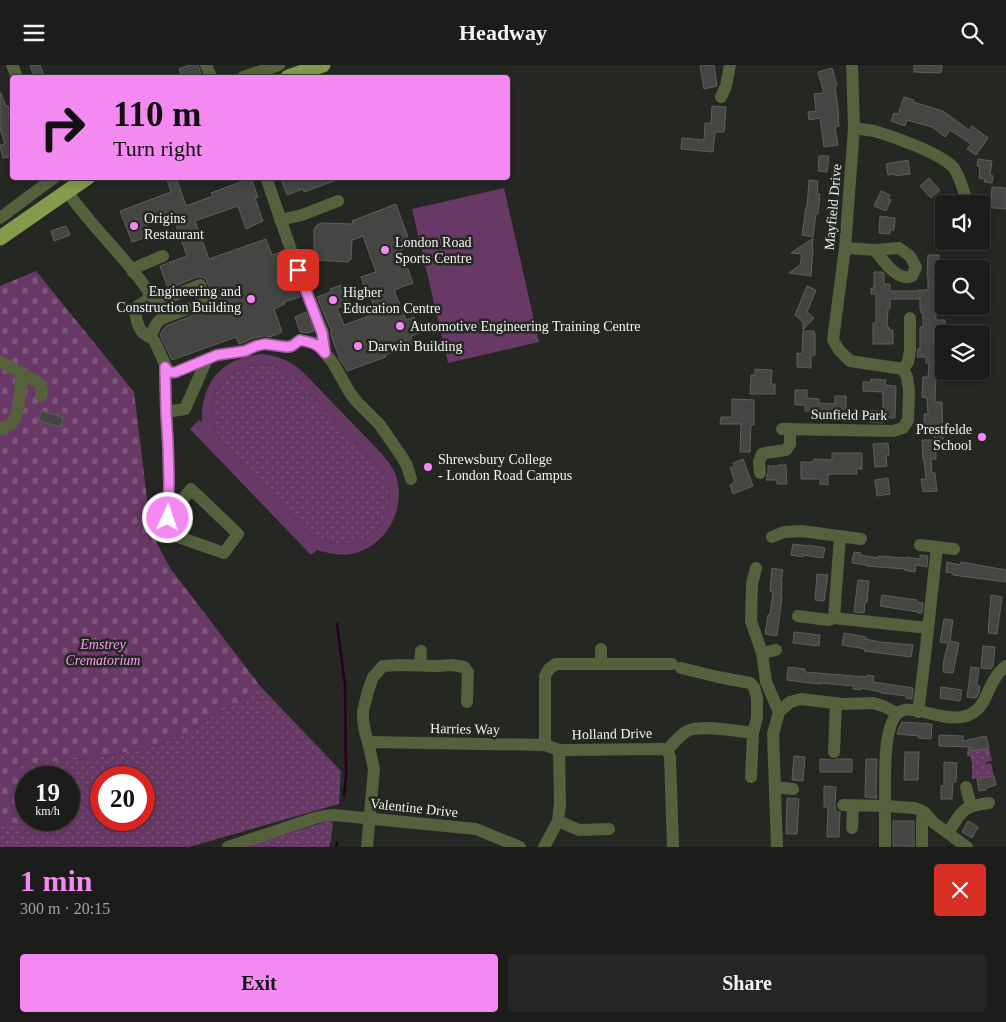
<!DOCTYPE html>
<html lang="en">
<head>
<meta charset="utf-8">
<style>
	body { margin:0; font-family:Georgia,serif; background:#252623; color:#f1f3f6; height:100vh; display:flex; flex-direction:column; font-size:19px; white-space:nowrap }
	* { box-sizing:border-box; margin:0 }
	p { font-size:16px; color:#a0a2a2 }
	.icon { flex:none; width:28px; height:28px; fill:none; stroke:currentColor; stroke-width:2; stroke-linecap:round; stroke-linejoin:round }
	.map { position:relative; height:782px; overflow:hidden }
	.drawer { display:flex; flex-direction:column; background:#1c1d1a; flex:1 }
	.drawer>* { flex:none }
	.hud { position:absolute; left:10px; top:10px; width:500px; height:105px; border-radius:5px; box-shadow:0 2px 8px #0003,0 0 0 1px #3a3b39; background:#f489f1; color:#111; overflow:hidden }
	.buttons { position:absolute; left:935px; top:130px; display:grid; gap:10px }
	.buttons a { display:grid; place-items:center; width:55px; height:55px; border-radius:5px; background:#1c1d1a; box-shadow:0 2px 8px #0003,0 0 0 1px #3a3b39; font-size:25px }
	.speed { position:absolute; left:15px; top:701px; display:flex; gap:10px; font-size:25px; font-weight:700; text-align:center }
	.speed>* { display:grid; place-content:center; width:65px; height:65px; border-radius:50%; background:#1c1d1a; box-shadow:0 2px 8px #0003,0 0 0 1px #3a3b39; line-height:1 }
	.speed small { font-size:12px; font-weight:400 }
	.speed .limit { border:8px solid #d22; background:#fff; color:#111 }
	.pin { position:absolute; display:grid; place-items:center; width:42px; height:42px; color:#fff; margin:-21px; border-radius:10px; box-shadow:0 2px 8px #0006 }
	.me { position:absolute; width:55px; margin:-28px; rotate:3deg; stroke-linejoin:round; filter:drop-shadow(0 0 4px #0008) }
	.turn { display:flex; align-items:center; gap:18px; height:105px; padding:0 20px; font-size:22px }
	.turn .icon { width:65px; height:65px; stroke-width:2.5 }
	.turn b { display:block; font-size:35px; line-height:42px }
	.round { display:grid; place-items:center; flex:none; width:52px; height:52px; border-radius:5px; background:#252623 }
	.head { display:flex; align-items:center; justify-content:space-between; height:85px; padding:0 20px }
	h1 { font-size:30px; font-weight:700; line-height:38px; color:#f489f1 }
	.cta { display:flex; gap:10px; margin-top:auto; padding:10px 20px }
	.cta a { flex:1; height:58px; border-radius:5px; background:#f489f1; color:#111; font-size:20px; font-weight:700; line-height:58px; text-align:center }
	.cta a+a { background:#252623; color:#f1f3f6 }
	header { display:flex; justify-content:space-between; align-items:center; height:65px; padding:0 20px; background:#1c1d1a; font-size:22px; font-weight:700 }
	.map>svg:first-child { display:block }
</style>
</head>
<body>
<header><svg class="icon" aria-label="menu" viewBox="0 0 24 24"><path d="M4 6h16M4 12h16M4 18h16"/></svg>Headway<svg class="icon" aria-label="search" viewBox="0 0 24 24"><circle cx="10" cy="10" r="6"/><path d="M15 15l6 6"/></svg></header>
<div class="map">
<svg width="1006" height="782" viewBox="0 0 1006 782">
	<defs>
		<pattern id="grass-dots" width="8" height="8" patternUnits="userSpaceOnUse" patternTransform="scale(1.25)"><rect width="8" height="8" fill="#683966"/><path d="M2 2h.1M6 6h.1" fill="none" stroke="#7e567c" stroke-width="1.8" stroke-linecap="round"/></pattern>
		<pattern id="cemetery-stones" width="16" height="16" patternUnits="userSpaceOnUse" patternTransform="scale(1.25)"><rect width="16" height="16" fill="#683966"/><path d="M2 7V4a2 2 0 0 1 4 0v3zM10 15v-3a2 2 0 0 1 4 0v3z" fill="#7e567c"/></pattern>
	</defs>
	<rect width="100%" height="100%" fill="#252723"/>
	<g fill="url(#grass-dots)" fill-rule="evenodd">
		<path d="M262,299c14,2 24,6 34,15l85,90c28,53 -30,100 -76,60l-85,-89c-20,-37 0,-72 42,-76z"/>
		<path d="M261,622l80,84 -2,33 -150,43h-189v-21l27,-6h42v-43h-43v41l-9,-53 91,-9 46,-10 25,-9zM101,712h43v43h-43z"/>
		<polygon points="970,677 972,686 989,683 992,696 986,697 986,699 991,698 994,711 972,714 972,701 971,692 967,691 968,678"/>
		<polygon points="325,757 333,757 331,775 329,782 244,782"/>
	</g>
	<polygon fill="url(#cemetery-stones)" points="36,206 134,327 151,467 170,503 261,622 179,672 154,681 108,691 18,700 27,756 0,761 0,221"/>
	<g fill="#683966" fill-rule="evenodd">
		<polygon points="504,123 539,277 448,298 412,144"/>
		<path d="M262,289c17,2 29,7 41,18l79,82c5,6 10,12 13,19 13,34 -8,74 -44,81 -12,2 -23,-1 -34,-4l-6,5 -121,-126 9,-9 3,3c-2,-40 20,-66 60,-69zM262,299c14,2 24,6 34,15l85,90c28,53 -30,100 -76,60l-85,-89c-20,-37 0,-72 42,-76z"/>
	</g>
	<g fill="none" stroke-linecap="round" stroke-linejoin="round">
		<g stroke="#220122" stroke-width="2.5">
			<polyline points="337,559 345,620 346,712 344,730"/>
			<polyline points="336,782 337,778"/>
		</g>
	</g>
	<g fill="#454643" stroke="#5e5f5b">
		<polygon points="30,0 40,0 44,12 34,12"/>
		<polygon points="189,0 198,0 202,12 182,12 179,4"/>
		<polygon points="700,0 714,0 717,21 704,24"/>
		<polygon points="914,0 942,0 941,8 914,7"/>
		<polygon points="832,3 837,20 835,21 839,51 838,51 839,61 835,62 838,80 824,82 820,53 809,55 808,47 816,46 814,29 824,28 818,7"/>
		<polygon points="0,28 1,28 6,41 8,41 10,47 8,48 12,61 12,97 11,97 10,92 3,93 0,80 5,79 0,64"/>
		<polygon points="904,32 914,35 913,37 943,46 969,65 972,61 988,73 976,90 967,84 971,79 950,65 945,72 932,62 907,55 905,61 891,56 894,48 898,49"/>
		<polygon points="712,41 726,42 724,67 715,67 713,87 681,84 682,73 704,75 705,58 711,58"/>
		<polygon points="819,91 829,91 827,107 818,106"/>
		<polygon points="978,94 992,96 990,110 993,111 992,118 984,117 985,114 979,113 980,102 977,101"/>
		<polygon points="908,95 910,109 895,111 895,109 888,110 886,99"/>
		<polygon points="166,112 176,112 186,141 213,131 211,128 251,113 258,132 255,133 263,156 246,164 238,141 195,156 209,194 266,174 272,190 283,186 300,232 284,237 285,239 274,244 282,267 270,272 264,271 254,273 239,279 236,272 172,295 160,270 164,263 166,261 209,244 214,239 214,234 207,217 205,213 202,212 197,212 168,224 160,201 187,191 173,151 147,160 150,171 132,177 120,146 171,127"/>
		<polygon points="280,112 342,112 342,113 304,127 303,124 287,130"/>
		<polygon points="929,113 940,125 931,133 920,121"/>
		<polygon points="809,115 818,116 817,129 820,129 818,149 816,149 813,172 802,170 806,142 807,142"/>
		<polygon points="992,122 1006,123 1006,144 983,142 984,135 991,136"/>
		<polygon points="881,126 890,130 888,134 891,135 886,146 874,141"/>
		<polygon points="396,139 411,181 401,185 413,218 394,225 406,255 414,252 420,268 411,271 414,279 385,290 386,292 347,306 340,295 331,270 331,265 317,232 331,227 330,224 342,220 349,239 337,243 344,260 377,248 370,231 368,232 361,212 376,207 363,171 352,175 351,194 348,197 316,195 314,190 314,165 316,161 321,158 353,159 352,156"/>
		<polygon points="880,151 895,153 894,165 890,165 890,169 879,168"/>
		<polygon points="66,161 70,170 54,176 51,166"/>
		<polygon points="813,173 812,185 813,185 811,211 789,208 800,200 802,189 791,188"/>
		<polygon points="928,190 939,190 938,205 942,205 941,212 940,212 940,222 938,222 937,233 935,233 936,255 945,255 945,263 934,262 934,278 936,278 935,285 943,285 942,312 936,312 935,337 942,337 943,374 935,375 934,360 924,360 924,349 928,349 927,333 922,332 923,312 928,312 929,298 926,298 926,292 917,292 918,284 920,284 920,262 923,262 923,248 921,248 921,245 920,245 920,234 890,234 890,244 888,244 887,262 889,262 889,265 893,265 893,279 873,279 873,258 876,258 876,229 871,229 871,223 874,223 874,207 883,207 884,208 884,219 890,219 890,226 918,226 919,225 928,225 928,211 927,211"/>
		<polygon points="807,221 816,225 807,247 814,253 803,265 803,257 795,250"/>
		<polygon points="306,247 314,266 308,268 300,267 295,252"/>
		<polygon points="803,266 814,266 813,268 815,268 815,290 811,291 811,303 797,302 797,288 802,289"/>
		<polygon points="755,304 772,305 771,319 775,319 775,329 750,329 751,310 755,310"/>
		<polygon points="871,314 886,315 885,320 896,321 895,353 883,353 883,358 869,357 869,355 862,354 841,354 842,351 820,350 821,346 805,346 805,340 795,340 795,325 807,325 807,333 819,334 819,338 835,339 835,331 846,331 846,345 883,346 883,327 863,326 863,317 871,317"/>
		<polygon points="732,334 754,335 754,360 751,360 750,387 740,387 741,359 720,359 721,352 732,352"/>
		<polygon points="41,346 63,352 61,362 39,356"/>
		<polygon points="922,375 937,375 938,384 936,384 936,394 931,394 932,408 935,408 937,426 923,427 921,414 926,414 924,395 923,395"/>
		<polygon points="888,378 889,390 886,391 887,401 875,402 873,379"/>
		<polygon points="832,388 862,388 862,404 856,404 857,409 828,409 828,420 820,419 820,414 801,414 801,397 813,397 814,394 832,395"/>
		<polygon points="743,394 753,421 733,429 730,420 735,417 730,403 734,401 733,398"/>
		<polygon points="778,400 786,400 787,419 777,419 777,415 766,415 768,408 768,401 778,401"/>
		<polygon points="888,413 890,429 877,431 875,415"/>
		<polygon points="793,479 808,481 808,480 825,483 823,493 803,490 803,492 791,490"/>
		<polygon points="854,487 861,488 860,490 878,493 878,491 906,493 906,492 920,494 920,490 928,491 927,502 916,500 915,507 904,505 905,504 866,501 867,500 852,498"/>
		<polygon points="947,497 960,500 961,497 1006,505 1006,517 953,510 953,508 946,507"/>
		<polygon points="772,503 783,505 781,517 782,517 781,531 782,531 777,571 765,569 768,550 770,550 773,527 770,526"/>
		<polygon points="817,509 828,510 824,536 815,535"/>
		<polygon points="858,515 869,516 867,537 865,537 864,548 854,547"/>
		<polygon points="882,530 917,535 916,537 923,538 922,548 918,548 918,547 880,541"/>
		<polygon points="991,530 1002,532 997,569 988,568"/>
		<polygon points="944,554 953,555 950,576 959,578 953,608 943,607 944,594 948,578 940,577"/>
		<polygon points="794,567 820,570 819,581 793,578"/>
		<polygon points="844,568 866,572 865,574 880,577 913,580 911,592 864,586 865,584 842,580"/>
		<polygon points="983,581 995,582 993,602 991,602 991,604 981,603"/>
		<polygon points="788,602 805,604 805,607 866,612 867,610 874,611 873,617 913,623 912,634 906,633 906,631 881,628 881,627 861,623 861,625 853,624 854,621 821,618 821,619 809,618 787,615"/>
		<polygon points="971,602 979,603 977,620 980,621 979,628 976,633 967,632"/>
		<polygon points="941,622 962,625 960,636 940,633"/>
		<polygon points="902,657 932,659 931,674 918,673 919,671 897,669 899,663"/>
		<polygon points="939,670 963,671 963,676 986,671 989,683 972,686 971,682 939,681"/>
		<polygon points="905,687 919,687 918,715 904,715"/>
		<polygon points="794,691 805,692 803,716 792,715"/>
		<polygon points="820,694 834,695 838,694 852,694 852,707 820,707"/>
		<polygon points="866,694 877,694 876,728 877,733 865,732"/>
		<polygon points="944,697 957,698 956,717 953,717 952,734 941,734 941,721 944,721"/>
		<polygon points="994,711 996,720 986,723 986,725 979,726 977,714"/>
		<polygon points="824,721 836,722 835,740 836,747 840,747 839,772 827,772 828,742 824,742"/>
		<polygon points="787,733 799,734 797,769 786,769"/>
		<polygon points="893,756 914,756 914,782 911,782 911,781 893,781"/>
		<polygon points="968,756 978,762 972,773 962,767"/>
	</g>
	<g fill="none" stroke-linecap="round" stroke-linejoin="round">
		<g stroke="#54613c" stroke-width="12">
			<polyline points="12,0 17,12"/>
			<polyline points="206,0 211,12"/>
			<polyline points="243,12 279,0"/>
			<polyline points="721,32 726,21 730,0"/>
			<path d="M854,63c7,1 14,2 20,3 21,6 63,21 78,35 7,7 11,23 14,32"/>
			<polyline points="266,112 298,205 323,268 325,288"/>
			<path d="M67,126c24,36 58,65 82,101 1,10 -8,11 -14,16 0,8 3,23 11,27 4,3 6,2 9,7l13,29 3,2 5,-1 41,-17 28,-4 11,-5 9,-2 22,3 5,-1 8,-6 14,3 5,3 6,7 8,10 17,30 7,9 23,23 22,32 5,9 4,13"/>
			<polyline points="0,153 55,112"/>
			<polyline points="280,155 302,150 338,136"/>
			<path d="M845,183l30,2 24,-2 11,8 6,11 -4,9c-14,7 -29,-16 -37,-26"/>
			<polyline points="133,207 139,201 163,191"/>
			<polyline points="149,231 158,235 165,234 200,220 206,237 161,254 157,258 150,271"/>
			<polyline points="0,296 39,318 41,320 41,331"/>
			<polyline points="165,302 166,347 185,344 207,294"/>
			<polyline points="903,304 908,297 910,285 910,253"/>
			<polyline points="166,347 168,379 169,417 168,463 173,470 224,488 238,469 191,424 168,453"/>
			<path d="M0,364c3,-1 8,-3 11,-5 9,-8 10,-40 10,-51"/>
			<polyline points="782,364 893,366 903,363 908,355 909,326 907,312 903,304 850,296 839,285 833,275 845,183 854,63 852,0"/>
			<polyline points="760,408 759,397 762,389 765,388 786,385 790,379 790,364"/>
			<polyline points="840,471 834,553 928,563"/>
			<polyline points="772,472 784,467 802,466 861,474"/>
			<polyline points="920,480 954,484"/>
			<polyline points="756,503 752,519 751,556 762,588 766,617 779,647"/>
			<polyline points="798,551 828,555 834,553"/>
			<polyline points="762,588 776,585"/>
			<polyline points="601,599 601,584"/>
			<polyline points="420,600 421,586"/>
			<polyline points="681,603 718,612 750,618 754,622 757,633 757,653 753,668 751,712"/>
			<polyline points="918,647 924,600 937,482"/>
			<polyline points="368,677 545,680 559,685 566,685 661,684 667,685 670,692 673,782"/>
			<polyline points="545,680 545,611 549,604 556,599 672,599"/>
			<path d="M667,685c6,-6 13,-15 20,-19 14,-7 50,0 66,2"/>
			<polyline points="834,687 836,638"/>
			<polyline points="775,722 793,724"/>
			<polyline points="966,722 971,741"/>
			<polyline points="843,740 885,741 885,782"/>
			<polyline points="558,756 579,765 609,764"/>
			<polyline points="852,763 853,740"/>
			<path d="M948,768c14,-22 14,-27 41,-30"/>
			<polyline points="228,782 315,753 324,751 334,750 476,764 520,782"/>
			<polyline points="367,782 374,704 368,677 365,667 363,655 363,646 368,626 373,612 383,601 399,600 438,601 452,600 464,602 468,607 467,637"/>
			<polyline points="544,782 558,756 560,739 559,685"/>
			<polyline points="777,782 773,669 779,647 790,637 801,634 842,639 873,638 883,641 897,648"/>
			<polyline points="922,782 922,754 925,748"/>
			<path d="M967,782l-33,-24 -9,-10 -5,-3 -5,-2 -30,-2c1,-20 -5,-90 19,-96 7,-2 28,4 37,6 12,2 23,3 33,-4 11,-7 13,-21 20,-32 3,-5 7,-10 12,-14"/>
		</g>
		<g stroke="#829b4c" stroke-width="15">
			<polyline points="288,12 323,0"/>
			<polyline points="0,173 88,112"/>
		</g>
	</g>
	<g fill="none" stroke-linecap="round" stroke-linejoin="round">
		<defs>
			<path id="route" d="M168,453l1,-36 -1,-38 -2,-32 -1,-45c3,5 5,6 11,5l41,-17 28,-4 11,-5 9,-2 22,3 5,-1 8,-6c12,3 17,3 25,13l-3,-20 -24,-63"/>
		</defs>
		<use href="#route" stroke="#9f599d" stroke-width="12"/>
		<use href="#route" stroke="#f489f1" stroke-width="9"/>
	</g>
	<g fill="#f489f1" stroke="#252723" stroke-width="2">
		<circle cx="134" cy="161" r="5"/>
		<circle cx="385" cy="185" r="5"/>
		<circle cx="251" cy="234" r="5"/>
		<circle cx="333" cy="235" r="5"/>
		<circle cx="400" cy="261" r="5"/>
		<circle cx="358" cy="281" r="5"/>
		<circle cx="982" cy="372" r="5"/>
		<circle cx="428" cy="402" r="5"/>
	</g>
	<g text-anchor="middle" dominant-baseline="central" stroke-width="5" stroke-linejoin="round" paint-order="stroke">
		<g font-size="14" fill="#f1f2f0" stroke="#252723">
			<text transform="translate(833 142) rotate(-85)">Mayfield Drive</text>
			<text transform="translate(849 350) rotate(1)">Sunfield Park</text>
			<text transform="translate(465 664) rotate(1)">Harries Way</text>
			<text transform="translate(612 669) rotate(-1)">Holland Drive</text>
			<text transform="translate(414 743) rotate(6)">Valentine Drive</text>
		</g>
		<g font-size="14" fill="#f1f2f0" stroke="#252723" text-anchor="start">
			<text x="144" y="153">Origins<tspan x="144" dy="16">Restaurant</tspan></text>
			<text x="395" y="177">London Road<tspan x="395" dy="16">Sports Centre</tspan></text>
			<text x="241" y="226" text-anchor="end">Engineering and<tspan x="241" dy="16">Construction Building</tspan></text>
			<text x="343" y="227">Higher<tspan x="343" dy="16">Education Centre</tspan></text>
			<text x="410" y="261">Automotive Engineering Training Centre</text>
			<text x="368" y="281">Darwin Building</text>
			<text x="972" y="364" text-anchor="end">Prestfelde<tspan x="972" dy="16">School</tspan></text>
			<text x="438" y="394">Shrewsbury College<tspan x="438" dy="16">- London Road Campus</tspan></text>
		</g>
		<g font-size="14" font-style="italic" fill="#f799f4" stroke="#252723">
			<text x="103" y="579">Emstrey<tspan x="103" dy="16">Crematorium</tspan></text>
		</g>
	</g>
</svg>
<div class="buttons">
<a><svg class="icon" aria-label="sound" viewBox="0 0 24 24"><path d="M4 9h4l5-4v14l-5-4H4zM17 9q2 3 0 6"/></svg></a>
<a><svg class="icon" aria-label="search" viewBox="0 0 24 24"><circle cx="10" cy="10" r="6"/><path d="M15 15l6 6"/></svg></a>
<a><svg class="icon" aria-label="layers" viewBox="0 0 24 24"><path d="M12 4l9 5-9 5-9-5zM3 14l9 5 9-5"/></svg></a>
</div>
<div class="speed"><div>19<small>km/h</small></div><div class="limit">20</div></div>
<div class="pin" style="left:298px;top:205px;background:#d93025"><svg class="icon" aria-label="arrive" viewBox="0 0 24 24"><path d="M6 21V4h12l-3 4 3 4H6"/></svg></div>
<svg class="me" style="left:168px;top:453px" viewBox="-20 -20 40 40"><circle r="17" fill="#f489f1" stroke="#fff" stroke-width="3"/><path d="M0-11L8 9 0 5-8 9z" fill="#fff"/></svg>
<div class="hud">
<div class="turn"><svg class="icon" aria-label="right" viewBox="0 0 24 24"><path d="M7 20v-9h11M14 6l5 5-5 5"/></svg><div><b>110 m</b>Turn right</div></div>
</div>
</div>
<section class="drawer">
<div class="head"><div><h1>1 min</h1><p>300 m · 20:15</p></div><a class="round" style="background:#d93025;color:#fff"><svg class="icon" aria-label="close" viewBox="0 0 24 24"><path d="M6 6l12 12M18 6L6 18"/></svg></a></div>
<div class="cta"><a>Exit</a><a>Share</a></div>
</section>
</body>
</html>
